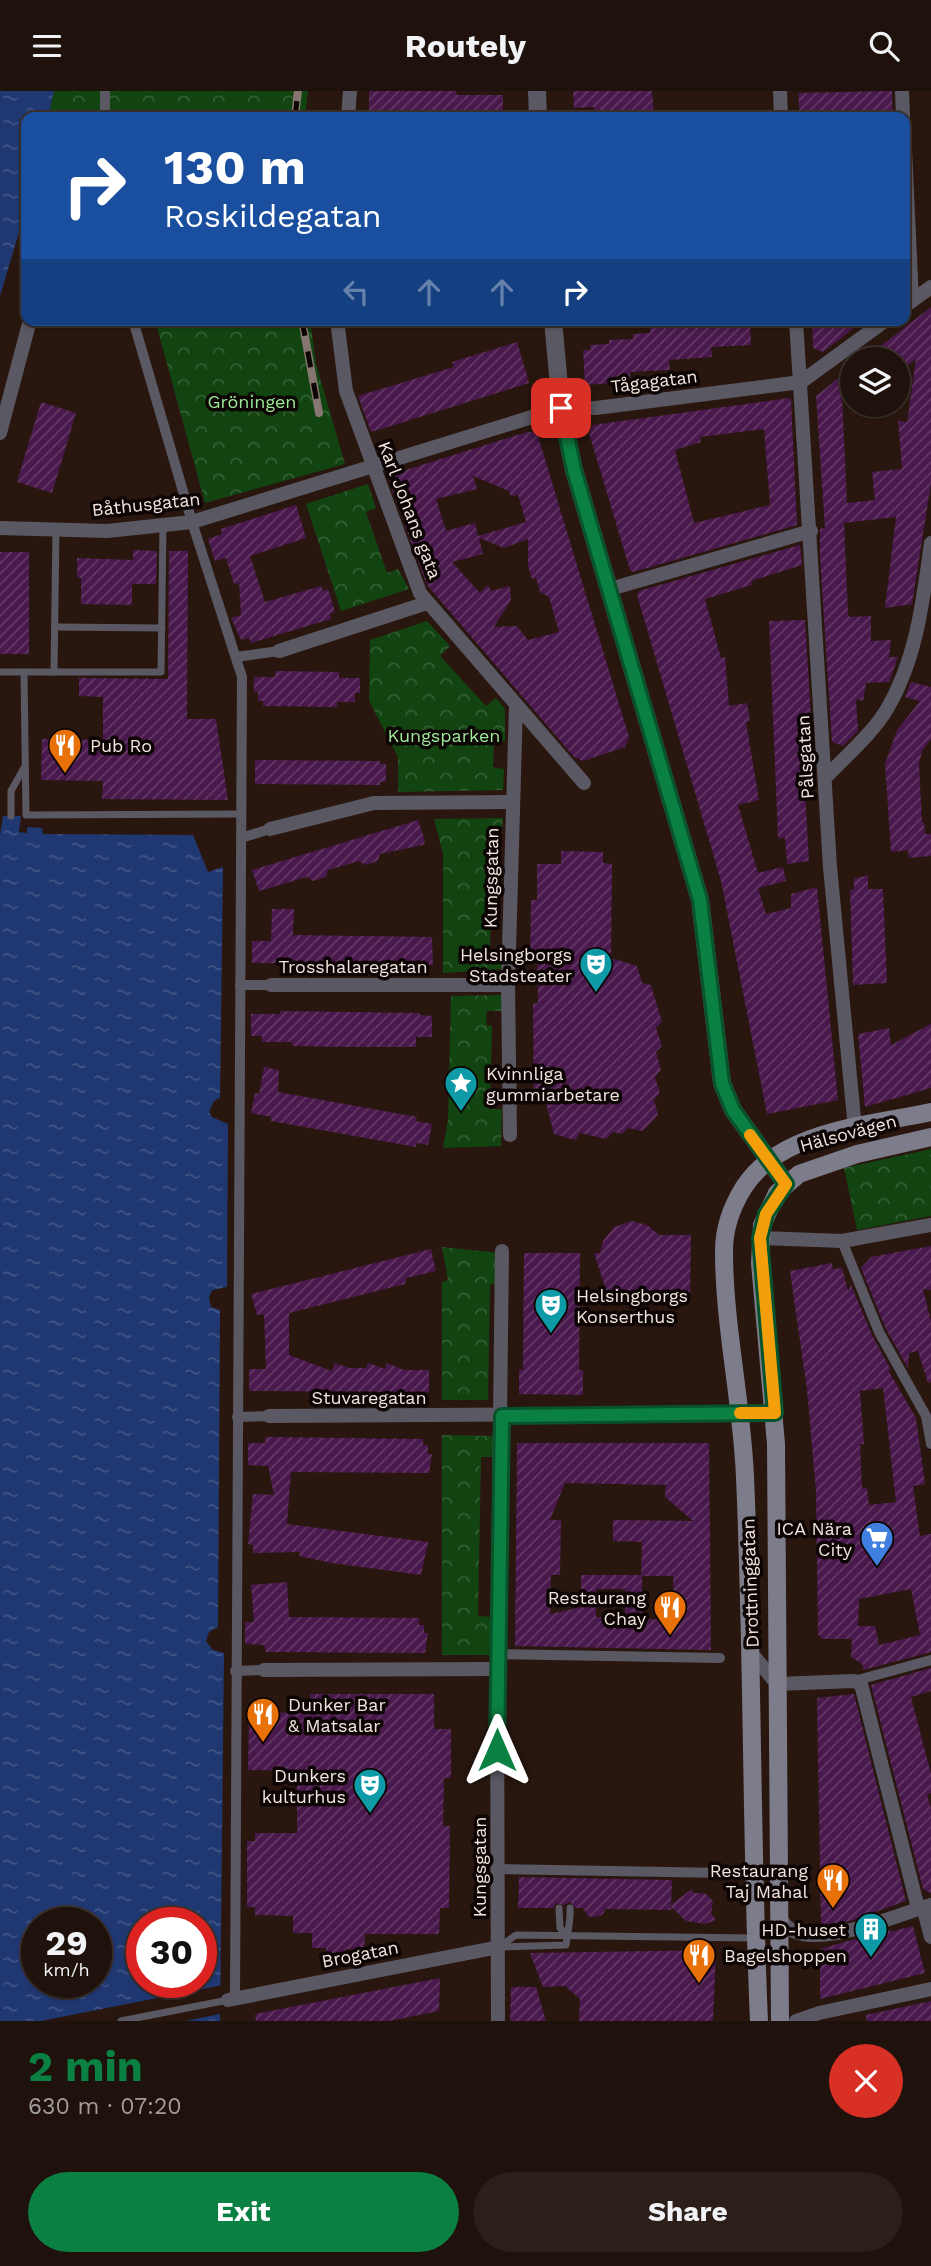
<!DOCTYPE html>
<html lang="en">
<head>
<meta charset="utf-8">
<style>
	body { margin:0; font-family:"Work Sans",sans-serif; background:#2c1f19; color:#f1f3f6; height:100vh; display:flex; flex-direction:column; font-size:26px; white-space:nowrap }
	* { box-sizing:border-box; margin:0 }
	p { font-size:23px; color:#a19d9d }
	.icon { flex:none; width:38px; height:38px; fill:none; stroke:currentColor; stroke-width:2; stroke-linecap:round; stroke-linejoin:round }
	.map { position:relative; height:1930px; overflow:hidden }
	.sheet { display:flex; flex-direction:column; background:#1f110b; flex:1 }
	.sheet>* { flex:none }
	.guide { position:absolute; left:21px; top:21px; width:889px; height:214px; border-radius:14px; box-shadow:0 2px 5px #0004,0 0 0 2px #3c312c; background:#1a4fa0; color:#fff; overflow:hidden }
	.fabs { position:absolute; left:840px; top:256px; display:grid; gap:14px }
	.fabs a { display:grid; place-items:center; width:70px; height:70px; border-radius:50%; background:#1f110b; box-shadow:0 2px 5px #0004,0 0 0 2px #3c312c; font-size:35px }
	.speed { position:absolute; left:21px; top:1816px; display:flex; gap:14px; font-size:35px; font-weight:700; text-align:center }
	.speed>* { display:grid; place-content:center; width:91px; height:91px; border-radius:50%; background:#1f110b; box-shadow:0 2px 5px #0004,0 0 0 2px #3c312c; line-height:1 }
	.speed small { font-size:18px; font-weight:400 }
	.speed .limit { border:10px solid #d22; background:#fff; color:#111 }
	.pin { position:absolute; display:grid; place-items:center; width:60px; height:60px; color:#fff; margin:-30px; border-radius:14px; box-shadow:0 4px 10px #0006 }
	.me { position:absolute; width:77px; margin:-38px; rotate:0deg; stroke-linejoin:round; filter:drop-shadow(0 0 5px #0008) }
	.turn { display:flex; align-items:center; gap:24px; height:147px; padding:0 28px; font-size:32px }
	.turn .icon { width:91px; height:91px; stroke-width:2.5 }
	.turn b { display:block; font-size:49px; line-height:60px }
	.lanes { display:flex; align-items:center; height:66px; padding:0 28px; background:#0003; justify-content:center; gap:35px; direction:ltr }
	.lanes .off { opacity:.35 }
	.round { display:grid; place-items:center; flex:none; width:74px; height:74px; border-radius:37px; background:#2c1f19 }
	.head { display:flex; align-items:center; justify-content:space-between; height:119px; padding:0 28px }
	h1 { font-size:42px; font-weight:700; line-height:52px; color:#0b8043 }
	.primary-button { display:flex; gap:14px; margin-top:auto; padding:14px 28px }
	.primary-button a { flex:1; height:80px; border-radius:42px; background:#0b8043; color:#fff; font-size:28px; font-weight:700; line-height:80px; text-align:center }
	.primary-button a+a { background:#2c1f19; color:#f1f3f6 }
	header { display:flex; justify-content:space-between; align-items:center; height:91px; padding:0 28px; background:#1f110b; font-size:32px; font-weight:700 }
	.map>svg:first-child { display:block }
</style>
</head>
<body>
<header><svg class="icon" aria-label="menu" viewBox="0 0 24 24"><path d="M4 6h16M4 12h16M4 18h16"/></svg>Routely<svg class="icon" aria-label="search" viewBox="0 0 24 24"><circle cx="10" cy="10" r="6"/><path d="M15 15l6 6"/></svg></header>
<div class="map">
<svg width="931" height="1930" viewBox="0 0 931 1930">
	<defs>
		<pattern id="park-crowns" width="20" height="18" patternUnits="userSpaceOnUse" patternTransform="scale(1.75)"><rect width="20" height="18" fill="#141"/><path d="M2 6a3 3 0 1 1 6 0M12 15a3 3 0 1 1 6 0" fill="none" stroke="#345f33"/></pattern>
		<pattern id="water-ripples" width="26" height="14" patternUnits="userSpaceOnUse" patternTransform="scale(1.75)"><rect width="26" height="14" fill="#203872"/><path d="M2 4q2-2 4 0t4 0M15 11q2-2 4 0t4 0" fill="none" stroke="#415586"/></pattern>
		<pattern id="building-hatch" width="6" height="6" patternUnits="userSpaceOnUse" patternTransform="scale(1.75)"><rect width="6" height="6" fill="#49184c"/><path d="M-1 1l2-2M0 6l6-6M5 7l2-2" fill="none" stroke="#643965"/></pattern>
	</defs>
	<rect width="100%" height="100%" fill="#29170f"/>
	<g fill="url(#park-crowns)">
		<polygon points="54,0 308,0 305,26 48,26"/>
		<polygon points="155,229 310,229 316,273 345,373 205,412"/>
		<polygon points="368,393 376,417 366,421 387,482 398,478 409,498 341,520 306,413"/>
		<polygon points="427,530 450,555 440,565 486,615 496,607 505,618 505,650 494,650 493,676 504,678 503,699 398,701 398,666 369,610 370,549"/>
		<polygon points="503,727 502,741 492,742 490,861 503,862 502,878 443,882 443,763 434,728"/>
		<polygon points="502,904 502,920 487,920 486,934 492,935 490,1018 502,1018 501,1055 443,1057 448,1029 451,905"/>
		<polygon points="931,1058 931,1125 857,1139 844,1077"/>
		<polygon points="442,1156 500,1162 500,1193 490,1193 488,1309 442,1309 442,1191 448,1189"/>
		<polygon points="442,1344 496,1345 495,1366 481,1366 478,1525 491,1526 490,1564 442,1564"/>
	</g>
	<g fill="url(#water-ripples)" fill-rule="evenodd">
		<polygon points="0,0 54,0 48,26 26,26 26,118 0,205"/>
		<path d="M3,725h18l-2,16 8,1v-6l15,1 1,6 150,1 15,37 15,-5 -3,231 -6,3 -5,11 3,5 16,7 -1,163 -15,3 -3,8 2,9 9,3 -2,317 -9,5 -3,9 7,9 11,3 -4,368h-220v-1186zM37,1832h59v60h-59zM142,1832h59v60h-59z"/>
	</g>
	<polygon fill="#29170f" points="223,1894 224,1922 186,1930 41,1930"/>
	<g fill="url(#building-hatch)" fill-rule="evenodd">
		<polygon points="369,0 456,0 457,4 503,4 503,26 376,26 376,23 369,23"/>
		<polygon points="573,0 652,0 654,26 630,26 629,22 613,23 613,19 594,20 594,16 574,17"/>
		<polygon points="892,0 893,26 800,26 798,2"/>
		<polygon points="931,216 931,392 912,513 885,517 896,426 844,432 848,523 850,526 871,525 871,550 891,549 889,566 898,566 889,591 866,592 863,610 856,608 858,640 843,655 832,651 820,465 820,438 825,437 816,305 841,285 847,412 875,409 872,381 902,378 898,330 907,331 916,268 898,282 898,268 864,268"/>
		<polygon points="674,229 750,229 751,254 711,256 712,266 669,269 670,279 630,281 631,291 585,294 583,259 591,259 590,254 609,253 609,249 633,248 633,243 650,242 650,236 674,234"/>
		<polygon points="812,229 864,229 823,261 813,257"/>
		<polygon points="517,251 529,292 371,341 358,305 454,276 452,271"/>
		<path d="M789,307l2,2 6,125 -164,47 -3,-2 -41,-137 4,-8zM764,338l6,76 -76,18 -19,-73 26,-8 -1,-5z"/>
		<polygon points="41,311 76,322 52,402 17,391"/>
		<path d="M527,341h8l3,4 91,301 -4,10 -42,14 -9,-4 -147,-172 -38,-103 4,-8zM473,385l36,15 2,5 7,-1 8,27 -48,14 -3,-13 -29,8 -10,-32 41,-10zM479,447l25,10 24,-9v27l4,13 4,-1 4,14 9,5 10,35 -31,8 -11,-14 -23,1 17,-27 -1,-14 -19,5 -3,-6 -8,8 -28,-31 31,-8z"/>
		<polygon points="296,414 306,447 250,465 265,511 321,495 323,500 328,498 335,521 330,523 331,528 251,552 249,547 241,549 231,527 241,524 239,492 234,493 226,467 215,470 208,448 222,443 221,438"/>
		<polygon points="800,454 802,474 751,490 752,494 705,508 721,567 725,566 729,615 747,612 750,630 746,631 759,709 738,714 758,782 783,776 786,790 758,797 766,823 791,817 791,803 817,796 838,1009 767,1023 721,790 637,504 639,500"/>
		<polygon points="133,459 157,460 156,493 132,493 132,514 81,513 81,487 77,486 77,467 133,469"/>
		<polygon points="169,460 188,460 187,628 216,628 228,709 102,708 103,690 41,689 42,648 103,649 103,606 79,605 79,587 168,588"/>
		<rect x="0" y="461" width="29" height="102"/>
		<polygon points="805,529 812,643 812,698 805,699 809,770 787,773 785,747 778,747 769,530"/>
		<polygon points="275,580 339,581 339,587 360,587 360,602 355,602 355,611 337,611 337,616 263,615 263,610 258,610 258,601 254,601 254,586 275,586"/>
		<polygon points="911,591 931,596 931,648 922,660 919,673 922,731 924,731 925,743 931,743 931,765 909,767 908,759 891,761 885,673 897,639 920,610 905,606"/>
		<polygon points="255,669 380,670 380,673 386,673 386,691 380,691 380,694 255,693"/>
		<polygon points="418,729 425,750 423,754 380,763 378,770 365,774 359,770 328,779 326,786 313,790 307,786 259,800 252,779"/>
		<polygon points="561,760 603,761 603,772 612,773 611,867 637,875 642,892 651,894 662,931 656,937 662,955 656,961 661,979 655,986 660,1002 654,1009 658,1024 643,1040 628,1037 622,1043 613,1041 606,1048 580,1042 575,1049 554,1043 546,1012 534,1011 533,913 538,912 537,870 530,869 531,809 537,809 537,773 561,773"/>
		<polygon points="868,784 868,798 883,798 887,892 853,894 850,799 854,799 854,788"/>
		<polygon points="272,818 294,818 293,844 432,846 433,874 252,872 252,850 271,850"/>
		<polygon points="280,920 420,922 420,924 432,925 432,946 416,946 416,956 347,956 292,955 292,951 262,951 262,945 251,945 251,923 280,923"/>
		<polygon points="931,933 931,997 865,1016 858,943 889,937 891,954"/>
		<polygon points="264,976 279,979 278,1001 417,1026 416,1030 432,1033 428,1054 416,1052 416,1056 271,1030 271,1026 251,1022 255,1002 259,1003"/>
		<polygon points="632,1130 647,1134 659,1144 691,1144 690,1204 659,1205 639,1216 629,1216 611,1207 606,1199 594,1162 600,1162 603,1150 614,1136"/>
		<polygon points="931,1155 931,1199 923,1198 931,1230 931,1291 928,1292 918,1260 909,1262 908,1277 886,1238 861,1177 871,1166"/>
		<polygon points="431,1158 436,1180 406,1187 405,1193 289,1222 289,1264 332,1280 335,1272 349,1277 366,1277 368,1272 385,1278 387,1272 404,1279 429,1279 429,1301 249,1300 249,1278 266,1278 264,1223 257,1224 251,1203"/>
		<polygon points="524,1162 580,1162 579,1279 583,1279 583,1304 519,1303 519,1279 523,1279"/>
		<path d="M832,1172l1,6 9,-1 6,23 3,-6 21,50 19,35h-3l28,48 9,66 -12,2 7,50 11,-2v118l-68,18v-5l-12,-8 1,-18h-30l-4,-5 -2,-142 -9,-102 -17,-119zM883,1297l13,114 -27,3 -2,-17h-5l-2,-44h4l-4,-53zM911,1498l9,46 -41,10 -4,-19h-17l1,-27z"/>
		<polygon points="265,1346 423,1348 423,1354 428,1354 428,1363 432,1363 429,1382 291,1381 287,1433 428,1451 421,1484 332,1472 299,1465 300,1461 253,1462 253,1454 248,1453 253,1403 274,1404 268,1375 248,1374 248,1352 265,1352"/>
		<path d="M517,1352h192l2,207 -196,-4zM565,1392l101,2 -1,12 28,24 -80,-1v21l29,1 -1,33h-60v32l-31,7 1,-39h9l1,-55h-11zM642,1485h31l1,44 -32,-1zM596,1498h29v28h-29z"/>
		<polygon points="287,1491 289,1526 419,1527 419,1534 424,1534 424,1542 428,1542 425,1562 266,1561 264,1554 245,1553 245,1531 254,1531 251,1494"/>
		<polygon points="931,1577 931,1600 911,1606 931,1683 931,1702 927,1704 931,1717 931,1802 923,1798 871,1594"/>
		<polygon points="310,1603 434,1603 434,1638 451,1638 451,1687 444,1687 443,1735 450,1735 449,1817 440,1817 439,1843 365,1843 364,1858 346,1858 346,1865 326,1865 326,1857 312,1857 312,1842 293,1842 293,1825 255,1824 255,1816 247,1816 247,1750 255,1750 255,1742 297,1742 297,1680 248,1679 249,1621 310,1622"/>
		<polygon points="854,1603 906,1810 850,1830 821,1834 817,1607"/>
		<polygon points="519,1786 672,1789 671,1814 692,1798 693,1802 705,1802 713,1810 711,1823 716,1829 705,1833 686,1830 671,1816 671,1819 606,1818 602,1824 594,1826 588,1825 583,1817 576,1817 570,1811 564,1814 556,1812 553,1817 518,1817"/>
		<polygon points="913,1835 925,1882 820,1908 820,1858 891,1838 889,1841"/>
		<polygon points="716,1859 713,1930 579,1930 580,1908 565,1895 543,1896 530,1862"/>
		<polygon points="440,1887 439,1920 389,1930 256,1930 255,1923"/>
		<polygon points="511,1896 536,1896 546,1930 510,1930"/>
		<polygon points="931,1910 931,1930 867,1930 866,1924"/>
	</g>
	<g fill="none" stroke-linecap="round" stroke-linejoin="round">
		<g stroke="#5a5963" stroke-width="7">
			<polyline points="55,536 162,537"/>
			<polyline points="0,581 161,581 163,434"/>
			<polyline points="24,581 26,724 241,723"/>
			<polyline points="54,581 56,438"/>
			<polyline points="11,725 11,700 24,677"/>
			<polyline points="559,1817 560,1837 567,1844"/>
			<polyline points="499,1856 516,1844 754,1847"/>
			<path d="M499,1856l67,-2c1,-13 5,-23 4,-37"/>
			<polyline points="121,1930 228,1909"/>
		</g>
		<g stroke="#5a5963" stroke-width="10">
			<polyline points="105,26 105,0"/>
			<polyline points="133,229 192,431 242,586 235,1908"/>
			<polyline points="236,566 279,560"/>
			<polyline points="241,747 270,738"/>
			<polyline points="240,894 271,894"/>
			<polyline points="842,1150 879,1241 926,1325 931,1353"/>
			<polyline points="237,1326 269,1325"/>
			<polyline points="497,1563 720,1567"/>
			<polyline points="235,1580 264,1579"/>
			<polyline points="854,1590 931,1569"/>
			<polyline points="498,1778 726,1782"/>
		</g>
		<g stroke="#5a5963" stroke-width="14">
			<polyline points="780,0 781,26"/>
			<polyline points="902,0 903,26"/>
			<polyline points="348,26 350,0"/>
			<polyline points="905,58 912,210"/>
			<polyline points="906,214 931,196"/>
			<polyline points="337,229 346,300 420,502 584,692"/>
			<polyline points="796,229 830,776 855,1038"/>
			<polyline points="0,342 30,229"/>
			<polyline points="0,437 107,440 192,431 561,317 596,317 801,291 886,229"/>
			<polyline points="610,498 811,440"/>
			<polyline points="279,560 427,512"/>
			<path d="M826,686c20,-21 46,-43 61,-68 30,-51 36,-109 44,-166"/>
			<polyline points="270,738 374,712 512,711"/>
			<polyline points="271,894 508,894"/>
			<polyline points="510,1044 508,894 516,614"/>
			<polyline points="760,1147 842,1150 931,1134"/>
			<polyline points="269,1325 775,1322"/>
			<polyline points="753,1564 777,1593 854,1590 861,1593 918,1817"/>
			<polyline points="264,1579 497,1578"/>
			<polyline points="923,1816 931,1846"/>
			<path d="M782,1830c22,36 116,-7 149,-16"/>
			<polyline points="228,1909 499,1856"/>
			<polyline points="498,1930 497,1578 502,1160"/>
			<polyline points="796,1930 819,1922 931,1898"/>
		</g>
		<g stroke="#5a5963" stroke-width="18">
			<polyline points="537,0 538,26"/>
			<polyline points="553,229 561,317 574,379 700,809 722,992 733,1019 786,1093"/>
		</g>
		<g stroke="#7d7c8b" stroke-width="18">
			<path d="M759,1930c-8,-181 -6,-363 -14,-544 -3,-75 -21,-151 -21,-226 0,-23 8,-45 20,-64 37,-57 127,-62 187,-75"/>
			<polyline points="780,1930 776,1353 760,1172 762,1134 777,1102 799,1083 857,1063 931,1046"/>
		</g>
		<defs>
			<g id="rail">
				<polyline points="295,26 298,0"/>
				<polyline points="302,229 319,322"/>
			</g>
		</defs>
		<use href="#rail" stroke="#85766f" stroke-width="8"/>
		<use href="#rail" stroke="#0c0503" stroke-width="5" stroke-dasharray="16" stroke-linecap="butt"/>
	</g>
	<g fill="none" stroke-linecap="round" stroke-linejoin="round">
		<defs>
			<polyline id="route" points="497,1659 502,1325 775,1322 760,1147 766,1123 786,1093 733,1019 722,992 700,809 574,379 561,317"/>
		</defs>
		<use href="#route" stroke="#07532c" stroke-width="18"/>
		<use href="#route" stroke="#0b8043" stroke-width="12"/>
		<polyline stroke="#f59e0b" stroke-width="12" points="740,1322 775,1322 760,1147 766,1123 786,1093 750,1044"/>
	</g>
	<defs>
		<symbol id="restaurant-pin" viewBox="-11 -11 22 30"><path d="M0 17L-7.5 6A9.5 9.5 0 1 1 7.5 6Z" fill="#e8710a" stroke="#0c0503"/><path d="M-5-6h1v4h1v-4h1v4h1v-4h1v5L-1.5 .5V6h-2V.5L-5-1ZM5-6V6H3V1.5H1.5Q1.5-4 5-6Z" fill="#fff"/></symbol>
		<symbol id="theatre-pin" viewBox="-11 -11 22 30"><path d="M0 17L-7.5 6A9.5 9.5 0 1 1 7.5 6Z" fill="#0f9aa8" stroke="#0c0503"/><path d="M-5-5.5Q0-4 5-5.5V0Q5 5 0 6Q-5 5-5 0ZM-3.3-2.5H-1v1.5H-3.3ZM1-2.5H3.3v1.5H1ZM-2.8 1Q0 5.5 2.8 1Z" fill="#fff"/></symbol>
		<symbol id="sight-pin" viewBox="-11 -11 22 30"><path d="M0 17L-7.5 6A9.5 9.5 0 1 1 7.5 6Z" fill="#0f9aa8" stroke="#0c0503"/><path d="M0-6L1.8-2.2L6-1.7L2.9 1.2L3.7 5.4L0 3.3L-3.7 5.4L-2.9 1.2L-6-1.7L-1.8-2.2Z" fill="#fff"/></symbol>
		<symbol id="supermarket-pin" viewBox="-11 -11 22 30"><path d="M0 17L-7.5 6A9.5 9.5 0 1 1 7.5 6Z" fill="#3f7fe0" stroke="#0c0503"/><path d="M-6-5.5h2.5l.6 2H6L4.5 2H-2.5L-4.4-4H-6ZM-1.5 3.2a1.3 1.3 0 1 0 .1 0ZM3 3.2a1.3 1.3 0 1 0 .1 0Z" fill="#fff"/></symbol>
		<symbol id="building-pin" viewBox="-11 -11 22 30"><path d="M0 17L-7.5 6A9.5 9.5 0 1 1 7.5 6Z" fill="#0f9aa8" stroke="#0c0503"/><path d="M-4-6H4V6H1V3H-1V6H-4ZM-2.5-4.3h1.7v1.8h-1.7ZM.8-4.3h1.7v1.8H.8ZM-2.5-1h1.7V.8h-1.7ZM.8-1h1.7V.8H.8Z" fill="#fff"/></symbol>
	</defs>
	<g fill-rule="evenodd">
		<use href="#restaurant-pin" x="46" y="635" width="38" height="52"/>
		<use href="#theatre-pin" x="577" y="854" width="38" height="52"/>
		<use href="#sight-pin" x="442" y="973" width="38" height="52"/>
		<use href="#theatre-pin" x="532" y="1195" width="38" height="52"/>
		<use href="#supermarket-pin" x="858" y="1428" width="38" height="52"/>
		<use href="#restaurant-pin" x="651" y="1497" width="38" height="52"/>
		<use href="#restaurant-pin" x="244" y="1604" width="38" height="52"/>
		<use href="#theatre-pin" x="351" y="1675" width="38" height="52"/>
		<use href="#restaurant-pin" x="814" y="1770" width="38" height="52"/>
		<use href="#building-pin" x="852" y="1819" width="38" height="52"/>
		<use href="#restaurant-pin" x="680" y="1845" width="38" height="52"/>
	</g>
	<g text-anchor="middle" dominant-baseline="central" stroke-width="7" stroke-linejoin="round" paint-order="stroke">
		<g font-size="18" fill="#f1e4de" stroke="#0c0503">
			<text transform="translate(654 290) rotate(-7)">Tågagatan</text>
			<text transform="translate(146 413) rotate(-6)">Båthusgatan</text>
			<text transform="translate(410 419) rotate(69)">Karl Johans gata</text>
			<text transform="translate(805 666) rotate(-93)">Pålsgatan</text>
			<text transform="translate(491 787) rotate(-89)">Kungsgatan</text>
			<text x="353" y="875">Trosshalaregatan</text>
			<text transform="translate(848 1042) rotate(-15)">Hälsovägen</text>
			<text x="369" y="1306">Stuvaregatan</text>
			<text transform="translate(750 1492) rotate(-92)">Drottninggatan</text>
			<text transform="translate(479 1776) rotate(-90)">Kungsgatan</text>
			<text transform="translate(360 1863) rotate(-11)">Brogatan</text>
		</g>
		<g font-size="18" fill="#9dea99" stroke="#0c0503">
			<text x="252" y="310">Gröningen</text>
			<text x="444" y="644">Kungsparken</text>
		</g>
		<g font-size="18" fill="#f1e4de" stroke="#0c0503" text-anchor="end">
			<text x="90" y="654" text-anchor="start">Pub Ro</text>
			<text x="572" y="863">Helsingborgs<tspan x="572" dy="21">Stadsteater</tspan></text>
			<text x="486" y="982" text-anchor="start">Kvinnliga<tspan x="486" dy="21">gummiarbetare</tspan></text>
			<text x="576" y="1204" text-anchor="start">Helsingborgs<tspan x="576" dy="21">Konserthus</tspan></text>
			<text x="852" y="1437">ICA Nära<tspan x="852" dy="21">City</tspan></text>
			<text x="646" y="1506">Restaurang<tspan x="646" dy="21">Chay</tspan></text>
			<text x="288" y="1613" text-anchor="start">Dunker Bar<tspan x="288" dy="21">&amp; Matsalar</tspan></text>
			<text x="346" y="1684">Dunkers<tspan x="346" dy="21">kulturhus</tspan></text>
			<text x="808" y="1779">Restaurang<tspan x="808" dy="21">Taj Mahal</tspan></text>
			<text x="846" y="1838">HD-huset</text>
			<text x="724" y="1864" text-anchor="start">Bagelshoppen</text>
		</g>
	</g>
</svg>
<div class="fabs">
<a><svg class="icon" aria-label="layers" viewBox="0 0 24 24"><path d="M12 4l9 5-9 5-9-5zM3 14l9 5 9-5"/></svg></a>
</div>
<div class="speed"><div>29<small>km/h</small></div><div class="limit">30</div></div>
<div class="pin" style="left:561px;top:317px;background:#d93025"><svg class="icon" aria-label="arrive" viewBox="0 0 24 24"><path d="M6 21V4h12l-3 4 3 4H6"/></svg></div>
<svg class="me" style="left:497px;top:1659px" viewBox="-20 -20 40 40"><path d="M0-17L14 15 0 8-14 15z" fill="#0b8043" stroke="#fff" stroke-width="4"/></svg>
<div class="guide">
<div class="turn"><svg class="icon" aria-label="right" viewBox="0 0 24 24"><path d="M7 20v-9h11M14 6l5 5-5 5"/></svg><div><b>130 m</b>Roskildegatan</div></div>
<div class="lanes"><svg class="icon off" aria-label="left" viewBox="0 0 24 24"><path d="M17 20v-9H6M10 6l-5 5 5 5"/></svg><svg class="icon off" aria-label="ahead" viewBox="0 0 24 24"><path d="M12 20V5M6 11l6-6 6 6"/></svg><svg class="icon off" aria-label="ahead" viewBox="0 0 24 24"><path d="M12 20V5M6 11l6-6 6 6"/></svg><svg class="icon" aria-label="right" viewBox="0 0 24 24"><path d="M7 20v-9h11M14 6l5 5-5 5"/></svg></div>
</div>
</div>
<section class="sheet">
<div class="head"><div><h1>2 min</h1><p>630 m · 07:20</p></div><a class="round" style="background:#d93025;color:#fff"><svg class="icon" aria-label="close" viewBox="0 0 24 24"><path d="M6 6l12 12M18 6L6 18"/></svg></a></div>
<div class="primary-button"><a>Exit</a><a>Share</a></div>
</section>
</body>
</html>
